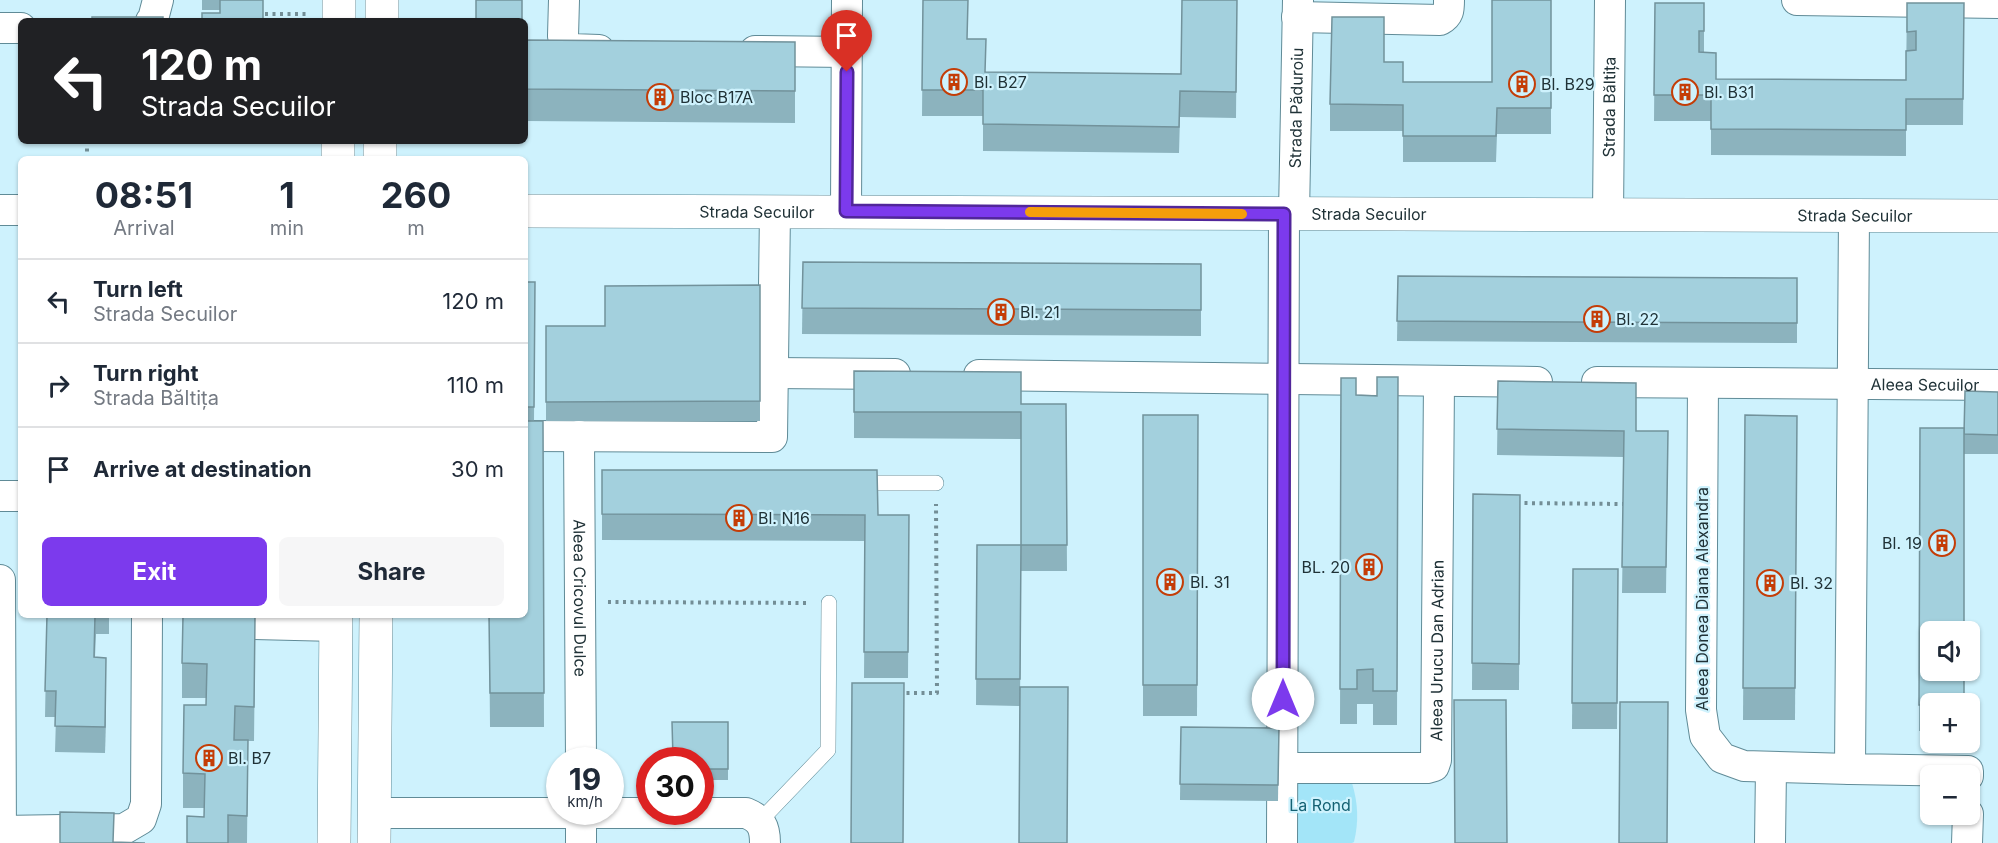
<!DOCTYPE html>
<html lang="en">
<head>
<meta charset="utf-8">
<style>
	body { margin:0; font-family:Inter,sans-serif; background:#f6f6f7; color:#1f2937; height:100vh; display:flex; flex-direction:column; font-size:22px; white-space:nowrap }
	* { box-sizing:border-box; margin:0 }
	p { font-size:20px; color:#747a83 }
	.icon { flex:none; width:33px; height:33px; fill:none; stroke:currentColor; stroke-width:2; stroke-linecap:round; stroke-linejoin:round }
	.map { position:relative; flex:1; overflow:hidden }
	.side { position:absolute; left:18px; top:156px; width:510px; height:462px; display:flex; flex-direction:column; background:#fff; border-radius:9px; box-shadow:0 2px 4px #0004 }
	.side>* { flex:none }
	.hud { position:absolute; left:18px; top:18px; width:510px; height:126px; border-radius:9px; box-shadow:0 2px 4px #0004; background:#202124; color:#fff; overflow:hidden }
	.tools { position:absolute; left:1920px; top:621px; display:grid; gap:12px }
	.tools a { display:grid; place-items:center; width:60px; height:60px; border-radius:9px; background:#fff; box-shadow:0 2px 4px #0004; font-size:30px }
	.speed { position:absolute; left:546px; top:747px; display:flex; gap:12px; font-size:30px; font-weight:700; text-align:center }
	.speed>* { display:grid; place-content:center; width:78px; height:78px; border-radius:50%; background:#fff; box-shadow:0 2px 4px #0004; line-height:1 }
	.speed small { font-size:15px; font-weight:400 }
	.speed .limit { border:9px solid #d22; background:#fff; color:#111 }
	.pin { position:absolute; display:grid; place-items:center; width:51px; height:51px; color:#fff; margin:-62px -26px; border-radius:50% 50% 50% 0; rotate:-45deg; box-shadow:0 0 6px #0007 }
	.pin .icon { rotate:45deg }
	.me { position:absolute; width:66px; margin:-33px; rotate:0deg; stroke-linejoin:round; filter:drop-shadow(0 0 4px #0008) }
	.turn { display:flex; align-items:center; gap:21px; height:126px; padding:0 24px; font-size:27px }
	.turn .icon { width:78px; height:78px; stroke-width:2.5 }
	.turn b { display:block; font-size:42px; line-height:51px }
	.eta { display:flex; justify-content:space-evenly; align-items:center; height:102px; text-align:center }
	.eta b { font-size:36px; font-weight:700; line-height:42px }
	.button { display:flex; gap:12px; margin-top:auto; padding:12px 24px }
	.button a { flex:1; height:69px; border-radius:9px; background:#7c3aed; color:#fff; font-size:24px; font-weight:700; line-height:69px; text-align:center }
	.button a+a { background:#f6f6f7; color:#1f2937 }
	ul { padding:0; list-style:none }
	li { display:flex; align-items:center; gap:18px; height:84px; padding:0 24px; border-top:2px solid #e0e1e3 }
	li div { flex:1 }
	li b { display:block; font-size:22px }
	li em { font-style:normal }
	.map>svg:first-child { display:block }
</style>
</head>
<body>
<div class="map">
<svg width="1998" height="843" viewBox="0 0 1998 843">
	<rect width="100%" height="100%" fill="#cef2fd"/>
	<path fill="#a3e5f8" d="M1282,768l70,15c6,20 7,38 2,59l-2,1h-70z"/>
	<g fill="none" stroke-linecap="round" stroke-linejoin="round">
		<defs>
			<g id="service">
				<polyline points="858,483 936,483"/>
				<polyline points="760,821 828,750 829,603"/>
			</g>
			<g id="minor">
				<polyline points="564,0 563,36 565,46 571,49 599,50"/>
				<polyline points="1797,0 1998,3"/>
				<path d="M1297,17l143,3c9,-5 9,-10 9,-20"/>
				<polyline points="151,21 153,19 158,0"/>
				<polyline points="0,28 21,28"/>
				<polyline points="755,51 847,52"/>
				<polyline points="0,210 21,210"/>
				<polyline points="846,211 847,0"/>
				<path id="s1" d="M1294,214l4,-214"/>
				<path id="s2" d="M1608,215l2,-215"/>
				<polyline points="1854,215 1850,769 1968,771 1968,776"/>
				<polyline points="772,373 895,374"/>
				<polyline points="979,375 1537,382"/>
				<path id="s3" d="M1597,382l401,3"/>
				<polyline points="1703,383 1701,710 1705,736 1722,758 1744,766 1850,769"/>
				<polyline points="525,436 772,437 775,211"/>
				<path id="s4" d="M579,436l2,324"/>
				<polyline points="0,496 21,496"/>
				<polyline points="0,580 1,843"/>
				<polyline points="213,623 336,626"/>
				<path id="s5" d="M1282,768h145l7,-2 2,-6 3,-379"/>
				<polyline points="581,812 581,843"/>
				<path d="M374,813h372c15,6 19,14 19,30"/>
				<polyline points="1,831 124,829 141,819 146,804 147,615"/>
				<polyline points="1282,843 1284,214"/>
				<polyline points="1770,843 1771,768"/>
				<polyline points="1967,843 1968,814"/>
			</g>
			<g id="tertiary">
				<path id="s6" d="M525,211l1473,5"/>
			</g>
			<g id="secondary">
				<polyline points="339,21 339,0"/>
				<polyline points="382,21 382,0"/>
				<polyline points="338,159 338,141"/>
				<polyline points="380,159 380,141"/>
				<polyline points="334,843 336,615"/>
				<polyline points="374,843 376,615"/>
			</g>
		</defs>
		<use href="#service" stroke="#608b97" stroke-width="16"/>
		<use href="#minor" stroke="#608b97" stroke-width="32"/>
		<use href="#tertiary" stroke="#608b97" stroke-width="34"/>
		<use href="#secondary" stroke="#608b97" stroke-width="34"/>
		<g stroke="#738e96" stroke-width="4" stroke-dasharray="3 4.5" stroke-linecap="butt">
			<polyline points="265,14 306,14"/>
			<polyline points="87,141 87,159"/>
			<polyline points="1517,503 1623,504"/>
			<polyline points="608,602 810,603"/>
			<polyline points="899,693 937,693 936,504"/>
		</g>
		<use href="#service" stroke="#fff" stroke-width="15"/>
		<use href="#minor" stroke="#fff" stroke-width="30"/>
		<use href="#tertiary" stroke="#fff" stroke-width="33"/>
		<use href="#secondary" stroke="#fff" stroke-width="33"/>
	</g>
	<g fill="#8cb3be">
		<polygon points="202,0 263,0 220,13 220,10 202,10"/>
		<polygon points="923,0 986,72 1181,74 1237,0 1236,118 1180,117 1179,153 983,151 983,116 922,116"/>
		<polygon points="1551,0 1551,134 1497,134 1496,162 1403,162 1403,131 1330,131 1330,104 1384,62 1403,82 1492,82"/>
		<polygon points="1655,3 1704,3 1704,52 1716,79 1906,80 1907,3 1964,3 1963,125 1906,125 1906,156 1711,155 1711,121 1654,121"/>
		<polygon points="525,40 795,42 795,123 525,121"/>
		<polygon points="803,262 1201,264 1201,336 802,334"/>
		<polygon points="1398,276 1797,278 1797,343 1397,341"/>
		<polygon points="525,282 535,282 534,421 543,421 544,727 490,727 489,615 525,615"/>
		<polygon points="760,285 760,421 546,421 546,326 605,326"/>
		<polygon points="854,371 1021,404 1066,404 1067,571 1021,571 1020,706 976,705 977,545 1021,545 1021,439 854,438"/>
		<polygon points="1398,377 1397,725 1373,725 1373,704 1357,704 1357,724 1340,724 1341,378 1356,395 1377,396"/>
		<polygon points="1498,381 1636,431 1668,431 1666,593 1622,593 1624,457 1497,455"/>
		<polygon points="1998,392 1998,454 1964,454 1930,704 1930,731 1919,731 1920,428 1964,428"/>
		<polygon points="1143,415 1198,415 1197,716 1143,716"/>
		<polygon points="1745,415 1797,416 1795,720 1743,720"/>
		<polygon points="602,470 878,515 909,515 908,678 864,678 865,541 602,540"/>
		<polygon points="1473,494 1520,495 1519,690 1472,690"/>
		<polygon points="1573,569 1618,569 1617,729 1572,729"/>
		<polygon points="47,615 109,615 109,634 96,634 95,657 106,684 105,753 55,752 56,717 45,717"/>
		<polygon points="255,651 254,741 248,741 247,843 187,843 204,817 204,808 183,808 183,773 206,705 207,698 182,698 182,663"/>
		<polygon points="672,722 728,722 728,780 700,780 700,760 673,760"/>
		<polygon points="1181,727 1279,728 1278,801 1180,800"/>
	</g>
	<polygon fill="#72929b" points="106,658 106,684 105,753 105,727"/>
	<g fill="#a3d0dd" stroke="#72929b" stroke-width="1.5">
		<polygon points="220,0 263,0 263,21 202,21 202,13 220,13"/>
		<rect x="476" y="0" width="46" height="21"/>
		<polygon points="923,0 968,0 967,39 986,39 985,72 1181,74 1182,0 1237,0 1236,92 1180,91 1179,127 983,124 983,90 922,90"/>
		<polygon points="1492,0 1551,0 1551,108 1497,108 1496,136 1403,136 1403,105 1330,104 1332,17 1384,17 1384,62 1403,62 1403,82 1492,82"/>
		<polygon points="1655,3 1704,3 1704,31 1699,31 1699,52 1716,53 1716,79 1906,80 1906,51 1916,50 1916,31 1907,32 1907,3 1964,3 1963,99 1906,99 1906,130 1711,129 1711,95 1654,95"/>
		<rect x="92" y="17" width="71" height="4"/>
		<polygon points="525,40 795,42 795,91 525,89"/>
		<polygon points="803,262 1201,264 1201,310 802,308"/>
		<polygon points="1398,276 1797,278 1797,323 1397,321"/>
		<polygon points="525,282 535,282 534,407 525,407"/>
		<polygon points="760,285 760,401 546,402 546,326 605,326 605,286"/>
		<polygon points="854,371 1021,372 1021,404 1066,404 1067,545 1021,545 1020,679 976,679 977,545 1021,545 1021,412 854,412"/>
		<polygon points="1377,377 1398,377 1397,691 1373,691 1373,669 1357,670 1357,689 1340,689 1341,378 1356,378 1356,395 1377,396"/>
		<polygon points="1498,381 1636,383 1636,431 1668,431 1666,567 1622,567 1624,431 1497,429"/>
		<polygon points="1965,391 1998,392 1998,435 1964,434"/>
		<polygon points="1143,415 1198,415 1197,685 1143,685"/>
		<polygon points="1745,415 1797,416 1795,688 1743,688"/>
		<polygon points="525,421 543,421 544,693 490,693 489,615 525,615"/>
		<polygon points="1920,428 1964,428 1964,632 1930,632 1930,670 1964,670 1964,704 1930,704 1930,705 1919,705"/>
		<polygon points="602,470 877,470 878,515 909,515 908,652 864,652 865,515 602,514"/>
		<polygon points="1473,494 1520,495 1519,664 1472,663"/>
		<polygon points="1573,569 1618,569 1617,703 1572,703"/>
		<polygon points="47,615 95,615 94,657 106,658 105,727 55,726 56,691 45,691"/>
		<polygon points="183,616 255,617 254,707 235,706 234,740 248,740 247,816 228,815 228,843 187,843 187,816 204,817 205,774 183,773 184,705 206,705 207,664 182,663"/>
		<polygon points="852,683 904,683 903,843 851,843"/>
		<polygon points="1020,687 1068,687 1067,843 1019,843"/>
		<polygon points="1454,700 1506,700 1507,843 1455,843"/>
		<polygon points="1620,702 1668,702 1667,843 1619,843"/>
		<polygon points="672,722 728,722 728,769 700,769 700,760 686,760 686,757 673,758"/>
		<polygon points="1181,727 1279,728 1278,785 1180,784"/>
		<polygon points="60,812 114,813 113,842 145,843 60,843"/>
	</g>
	<g fill="none" stroke-linecap="round" stroke-linejoin="round">
		<defs>
			<polyline id="route" points="847,72 846,211 1284,214 1283,699"/>
		</defs>
		<use href="#route" stroke="#51269a" stroke-width="15"/>
		<use href="#route" stroke="#7c3aed" stroke-width="10"/>
		<polyline stroke="#f59e0b" stroke-width="10" points="1030,212 1242,214"/>
	</g>
	<defs>
		<symbol id="building-ring" viewBox="-11 -11 22 22"><circle r="9.5" fill="#cef2fd" stroke="#c43d07" stroke-width="1.5"/><path d="M-4-6H4V6H1V3H-1V6H-4ZM-2.5-4.3h1.7v1.8h-1.7ZM.8-4.3h1.7v1.8H.8ZM-2.5-1h1.7V.8h-1.7ZM.8-1h1.7V.8H.8Z" fill="#c43d07"/></symbol>
	</defs>
	<g fill-rule="evenodd">
		<use href="#building-ring" x="939" y="67" width="30" height="30"/>
		<use href="#building-ring" x="1507" y="69" width="30" height="30"/>
		<use href="#building-ring" x="1670" y="77" width="30" height="30"/>
		<use href="#building-ring" x="645" y="82" width="30" height="30"/>
		<use href="#building-ring" x="986" y="297" width="30" height="30"/>
		<use href="#building-ring" x="1582" y="304" width="30" height="30"/>
		<use href="#building-ring" x="724" y="503" width="30" height="30"/>
		<use href="#building-ring" x="1927" y="528" width="30" height="30"/>
		<use href="#building-ring" x="1354" y="552" width="30" height="30"/>
		<use href="#building-ring" x="1155" y="567" width="30" height="30"/>
		<use href="#building-ring" x="1755" y="568" width="30" height="30"/>
		<use href="#building-ring" x="194" y="743" width="30" height="30"/>
	</g>
	<g text-anchor="middle" dominant-baseline="central" stroke-width="4.5" stroke-linejoin="round" paint-order="stroke">
		<g font-size="16" fill="#203237" stroke="#cef2fd" text-anchor="start">
			<text x="974" y="82">Bl. B27</text>
			<text x="1541" y="84">Bl. B29</text>
			<text x="1704" y="92">Bl. B31</text>
			<text x="680" y="97">Bloc B17A</text>
			<text x="1020" y="312">Bl. 21</text>
			<text x="1616" y="319">Bl. 22</text>
			<text x="758" y="518">Bl. N16</text>
			<text x="1922" y="543" text-anchor="end">Bl. 19</text>
			<text x="1350" y="567" text-anchor="end">BL. 20</text>
			<text x="1190" y="582">Bl. 31</text>
			<text x="1790" y="583">Bl. 32</text>
			<text x="228" y="758">Bl. B7</text>
		</g>
		<g font-size="16" fill="#203237" stroke="#cef2fd">
			<text stroke="none"><textPath href="#s1" startOffset="106">Strada Păduroiu</textPath></text>
			<text stroke="none"><textPath href="#s2" startOffset="108">Strada Băltița</textPath></text>
			<text stroke="none"><textPath href="#s6" startOffset="232">Strada Secuilor</textPath></text>
			<text stroke="none"><textPath href="#s6" startOffset="844">Strada Secuilor</textPath></text>
			<text stroke="none"><textPath href="#s6" startOffset="1330">Strada Secuilor</textPath></text>
			<text stroke="none"><textPath href="#s3" startOffset="328">Aleea Secuilor</textPath></text>
			<text stroke="none"><textPath href="#s4" startOffset="162">Aleea Cricovul Dulce</textPath></text>
			<text transform="translate(1702 599) rotate(-90)">Aleea Donea Diana Alexandra</text>
			<text stroke="none"><textPath href="#s5" startOffset="268">Aleea Urucu Dan Adrian</textPath></text>
		</g>
		<g font-size="16" fill="#146173" stroke="#cef2fd">
			<text x="1320" y="805">La Rond</text>
		</g>
	</g>
</svg>
<div class="tools">
<a><svg class="icon" aria-label="sound" viewBox="0 0 24 24"><path d="M4 9h4l5-4v14l-5-4H4zM17 9q2 3 0 6"/></svg></a>
<a>+</a>
<a>−</a>
</div>
<div class="speed"><div>19<small>km/h</small></div><div class="limit">30</div></div>
<div class="pin" style="left:847px;top:72px;background:#d93025"><svg class="icon" aria-label="arrive" viewBox="0 0 24 24"><path d="M6 21V4h12l-3 4 3 4H6"/></svg></div>
<svg class="me" style="left:1283px;top:699px" viewBox="-20 -20 40 40"><circle r="19" fill="#fff"/><path d="M0-13L10 11 0 6-10 11z" fill="#7c3aed"/></svg>
<div class="hud">
<div class="turn"><svg class="icon" aria-label="left" viewBox="0 0 24 24"><path d="M17 20v-9H6M10 6l-5 5 5 5"/></svg><div><b>120 m</b>Strada Secuilor</div></div>
</div>
<section class="side">
<div class="eta">
<div><b>08:51</b><p>Arrival</p></div>
<div><b>1</b><p>min</p></div>
<div><b>260</b><p>m</p></div>
</div>
<ul>
<li><svg class="icon" aria-label="left" viewBox="0 0 24 24"><path d="M17 20v-9H6M10 6l-5 5 5 5"/></svg><div><b>Turn left</b><p>Strada Secuilor</p></div><em>120 m</em></li>
<li><svg class="icon" aria-label="right" viewBox="0 0 24 24"><path d="M7 20v-9h11M14 6l5 5-5 5"/></svg><div><b>Turn right</b><p>Strada Băltița</p></div><em>110 m</em></li>
<li><svg class="icon" aria-label="arrive" viewBox="0 0 24 24"><path d="M6 21V4h12l-3 4 3 4H6"/></svg><div><b>Arrive at destination</b></div><em>30 m</em></li>
</ul>
<div class="button"><a>Exit</a><a>Share</a></div>
</section>
</div>
</body>
</html>
